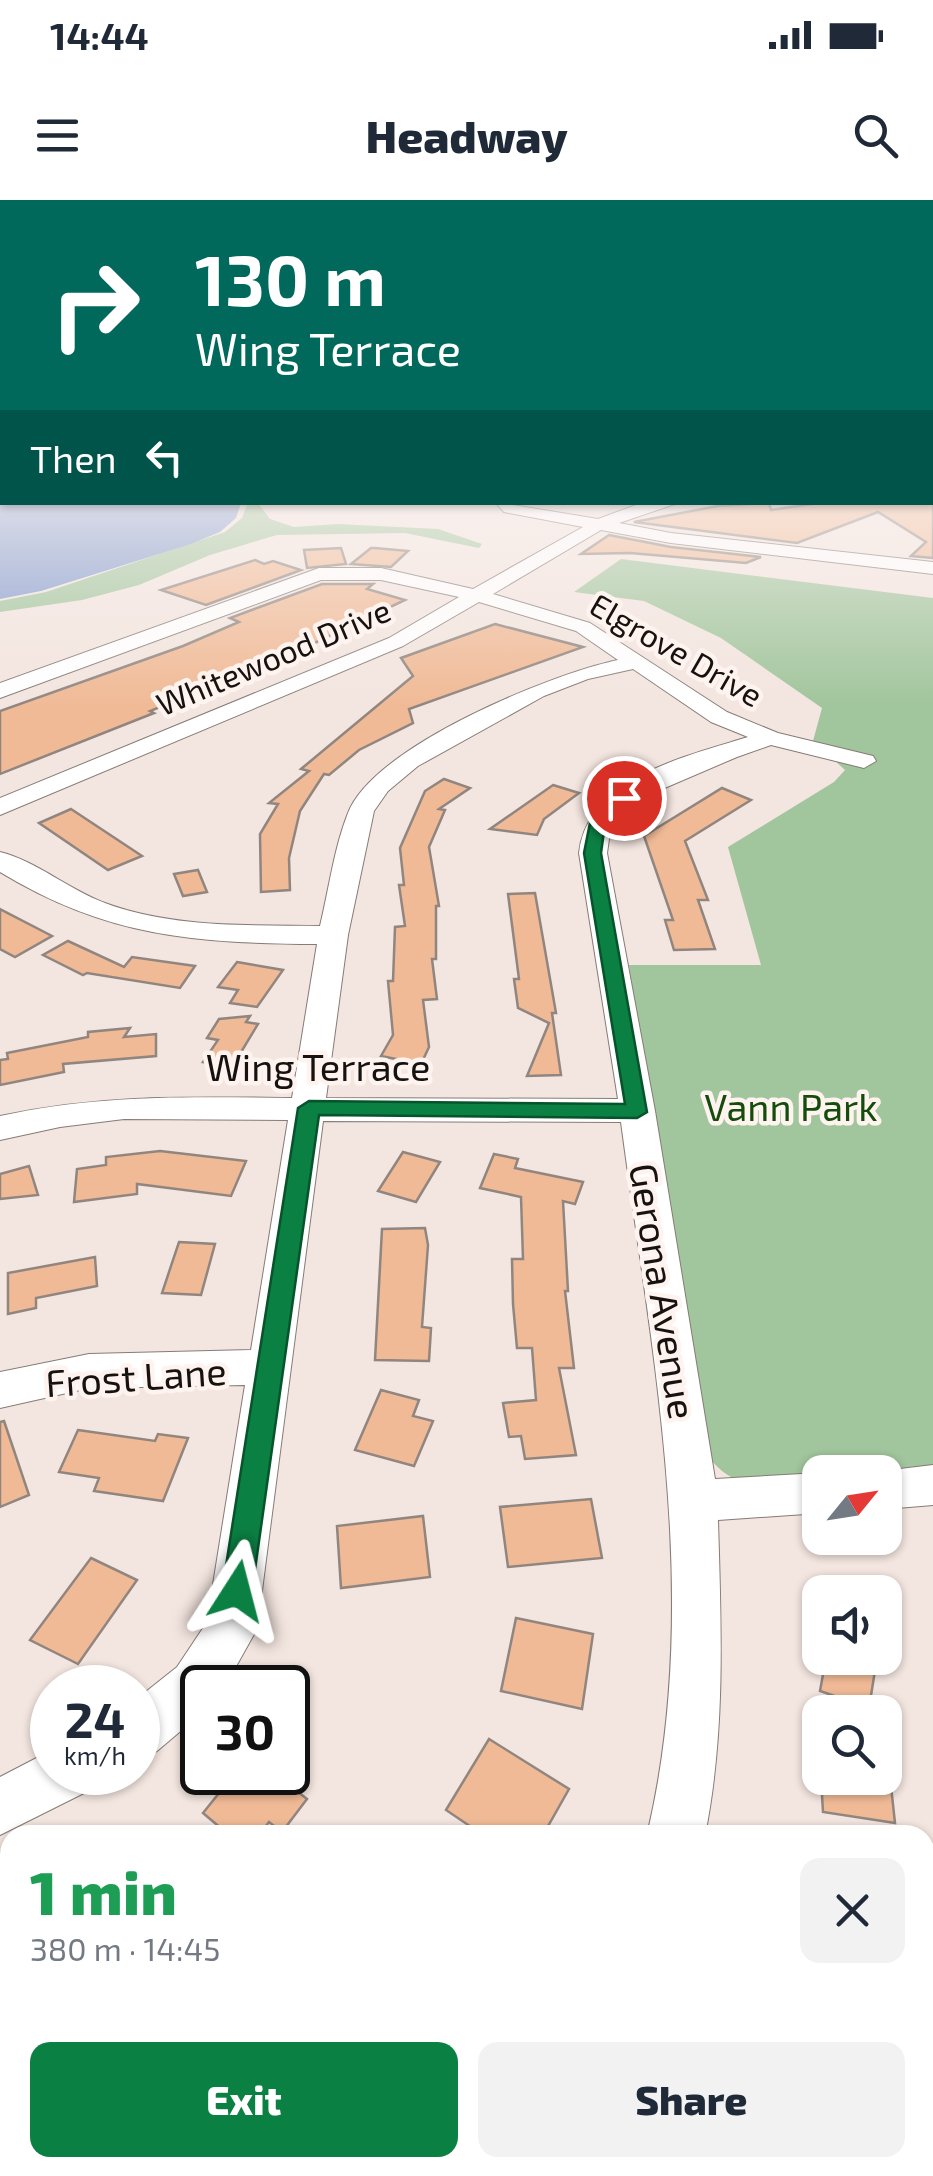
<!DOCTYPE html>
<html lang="en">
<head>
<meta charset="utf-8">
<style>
	body { margin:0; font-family:"Exo 2",sans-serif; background:#f2f2f3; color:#1f2937; height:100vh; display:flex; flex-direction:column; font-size:38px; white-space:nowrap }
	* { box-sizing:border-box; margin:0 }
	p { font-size:32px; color:#747a83 }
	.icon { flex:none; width:55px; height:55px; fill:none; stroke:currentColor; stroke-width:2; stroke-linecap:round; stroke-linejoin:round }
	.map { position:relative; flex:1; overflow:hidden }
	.drawer { position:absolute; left:0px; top:1625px; width:935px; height:352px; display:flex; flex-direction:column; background:#fff; border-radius:30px 30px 0 0; box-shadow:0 2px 8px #0004 }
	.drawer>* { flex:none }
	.banner { position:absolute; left:0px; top:0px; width:935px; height:305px; box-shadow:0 2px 8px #0004; background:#00695c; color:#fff; overflow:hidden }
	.needle { width:65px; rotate:60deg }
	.tools { position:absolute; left:802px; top:1255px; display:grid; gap:20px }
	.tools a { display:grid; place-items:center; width:100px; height:100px; border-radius:20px; background:#fff; box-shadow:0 2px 8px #0004; font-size:50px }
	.speed { position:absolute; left:30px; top:1465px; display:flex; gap:20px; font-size:50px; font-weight:700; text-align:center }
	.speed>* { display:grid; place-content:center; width:130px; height:130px; border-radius:50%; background:#fff; box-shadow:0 2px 8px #0004; line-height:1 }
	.speed small { font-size:25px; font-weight:400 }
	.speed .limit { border:5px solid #111; border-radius:15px; background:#fff; color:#111 }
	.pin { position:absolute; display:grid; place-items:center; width:85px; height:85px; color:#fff; margin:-42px; border:5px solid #fff; border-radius:50%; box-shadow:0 2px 10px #0007 }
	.me { position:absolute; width:110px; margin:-55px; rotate:9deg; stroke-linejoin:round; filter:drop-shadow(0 0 8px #0008) }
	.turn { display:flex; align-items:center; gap:35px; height:210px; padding:0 30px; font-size:45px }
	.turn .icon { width:130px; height:130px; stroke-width:2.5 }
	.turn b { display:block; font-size:70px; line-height:85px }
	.then { display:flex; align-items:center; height:95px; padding:0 30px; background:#0003; gap:20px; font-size:38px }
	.round { display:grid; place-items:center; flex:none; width:105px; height:105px; border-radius:20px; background:#f2f2f3 }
	.overview { display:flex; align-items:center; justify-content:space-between; height:170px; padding:0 30px }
	h1 { font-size:60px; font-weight:800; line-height:75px; color:#1e9e55 }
	.cta { display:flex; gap:20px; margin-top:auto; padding:20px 30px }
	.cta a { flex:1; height:115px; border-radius:20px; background:#0b8043; color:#fff; font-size:40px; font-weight:800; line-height:115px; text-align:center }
	.cta a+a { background:#f2f2f3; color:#1f2937 }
	.status { display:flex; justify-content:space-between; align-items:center; height:70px; padding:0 50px; background:#fff; direction:ltr }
	.status svg { height:28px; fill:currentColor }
	header { display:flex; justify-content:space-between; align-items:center; height:130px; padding:0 30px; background:#fff; font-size:45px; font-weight:800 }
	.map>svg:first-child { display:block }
</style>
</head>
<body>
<div class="status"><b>14:44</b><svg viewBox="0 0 49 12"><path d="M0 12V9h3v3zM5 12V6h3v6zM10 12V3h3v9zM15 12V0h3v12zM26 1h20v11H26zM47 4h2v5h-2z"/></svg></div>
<header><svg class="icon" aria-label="menu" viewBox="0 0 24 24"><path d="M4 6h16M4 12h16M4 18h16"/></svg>Headway<svg class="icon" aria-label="search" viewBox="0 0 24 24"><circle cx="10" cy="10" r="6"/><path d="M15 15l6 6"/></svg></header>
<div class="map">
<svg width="933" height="1976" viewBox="0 0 933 1976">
	<rect width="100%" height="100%" fill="#f3e5df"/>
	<g fill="#a1c59c">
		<polygon points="248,302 258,303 270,319 294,327 338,324 438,329 482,344 479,348 405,333 277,335 210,355 139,385 82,400 0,412 0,401 46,392 225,332 242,318"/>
		<path d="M621,359l312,39v870l-113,4v9c-46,8 -83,14 -114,-27l-49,-285 -28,-204h132l-33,-118 106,-65 11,-12 -32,-29 9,-33 -101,-70 -77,-37 -70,-9z"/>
	</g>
	<polygon fill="#829bcd" points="0,229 2,302 241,303 236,318 220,332 191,344 41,391 0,399"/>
	<g fill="#f0ba96" stroke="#91867f" stroke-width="2.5">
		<polygon points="826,302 933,302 933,358 911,356 926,342 878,312 797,343 634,322 718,306 769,303 771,310"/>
		<polygon points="609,335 671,347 761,357 746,363 630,353 581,354"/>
		<polygon points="341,348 346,364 307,368 304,350"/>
		<polygon points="371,348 375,348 408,351 391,367 351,364"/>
		<polygon points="255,360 264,364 273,361 301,370 206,405 161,390"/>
		<polygon points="322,384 373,384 367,389 405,400 304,448 150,511 154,513 0,574 0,511 183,446 239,422 230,418"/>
		<polygon points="495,424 583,447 409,509 413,523 359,550 329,575 324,574 300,611 289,658 290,690 261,692 260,634 278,604 269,603 309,571 301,569 413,476 401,458"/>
		<polygon points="444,579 470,588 439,609 445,610 429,647 439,706 436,706 436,759 432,759 437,799 423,800 429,847 421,864 381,856 393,835 388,781 393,781 395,727 405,726 399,685 404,685 400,648 425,591"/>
		<polygon points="553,585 579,593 544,619 537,635 490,629"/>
		<polygon points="722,588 751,600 685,641 708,700 698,700 715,749 674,750 665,720 673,720 644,636"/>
		<polygon points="71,609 142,656 108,670 39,623"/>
		<polygon points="198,670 207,692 183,696 174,674"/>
		<polygon points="535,693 556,813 552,813 561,875 527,876 549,823 518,808 514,779 519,779 508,694"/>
		<polygon points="0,709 52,736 15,757 0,749"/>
		<polygon points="68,741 124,767 132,757 195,766 180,788 87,773 83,775 43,755"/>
		<polygon points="237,762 283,770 257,807 230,803 238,790 218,787"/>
		<polygon points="250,816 246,822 258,824 232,867 203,862 218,840 207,838 219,819"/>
		<polygon points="130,828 124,837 156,834 156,856 63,864 64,872 0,885 0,860 8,859 7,853 88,837 88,832"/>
		<polygon points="160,951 246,961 231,996 137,984 137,994 74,1002 77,969 106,965 106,957"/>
		<polygon points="403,952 440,962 416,1002 378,991"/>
		<polygon points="494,954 518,959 515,968 583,982 575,1004 563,1001 568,1091 565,1091 574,1168 559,1168 576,1255 525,1259 521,1236 509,1237 503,1203 536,1200 532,1148 517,1148 513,1104 512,1059 523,1059 521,997 480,988"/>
		<polygon points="29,966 38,995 0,999 0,974"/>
		<polygon points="425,1028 428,1045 422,1127 431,1128 429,1161 375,1160 382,1029"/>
		<polygon points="179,1042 215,1044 201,1095 162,1093"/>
		<polygon points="95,1057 97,1086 36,1098 36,1108 8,1114 8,1073"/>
		<polygon points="381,1190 419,1200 413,1216 433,1221 414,1266 355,1250"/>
		<polygon points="4,1221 29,1295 0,1307 0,1222"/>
		<polygon points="78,1230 155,1241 158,1234 188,1238 163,1301 94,1291 99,1278 59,1272"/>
		<polygon points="591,1299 602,1358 508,1367 500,1307"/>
		<polygon points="423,1316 430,1377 341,1388 337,1326"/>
		<polygon points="91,1358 137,1380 78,1464 30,1440"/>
		<polygon points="516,1418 593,1434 582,1509 501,1491"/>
		<polygon points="826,1458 877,1458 869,1508 820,1491"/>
		<polygon points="489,1539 569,1589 543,1635 483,1635 446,1610"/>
		<polygon points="236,1572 298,1572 288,1584 307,1599 282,1632 269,1622 259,1635 229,1635 203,1613"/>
		<polygon points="821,1578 877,1578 877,1583 891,1586 895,1623 823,1612"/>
	</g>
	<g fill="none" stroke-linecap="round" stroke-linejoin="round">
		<defs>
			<g id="minor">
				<rect x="932" y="251" width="1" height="8"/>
				<path d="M495,302l103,17 46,-17h37l-62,21 52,10 262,29v12l-262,-31 -70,-13 -108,64 97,29 137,89 51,21 95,23 3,5 -12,7 -93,-23 -34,12 -98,42 -28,26 -4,28 48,258 60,368 105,-6v40l-102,7c3,105 8,211 -13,315h-58c56,-234 5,-479 -26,-713l-298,-1 -66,508 -33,59h-22v25l-45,38 -19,8v-61l39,-31 30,-45 38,-237 -156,3 -89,20v-36l89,-18 162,-4 37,-230 -164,-1 -64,8 -60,13v-24c103,-22 188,-19 292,-18l25,-154c-123,-1 -210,-7 -317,-72v-20c34,8 70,38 105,51 67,25 144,22 215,23 9,-37 14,-78 28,-113 26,-67 203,-139 270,-153l-42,-29 -97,-29 -76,44 -403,169v-17l389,-160 70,-41 -78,-17h-60l-321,118v-15l319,-115h62l92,21 110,-62 -79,-15zM633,469l78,53 37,15c-61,19 -161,41 -169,116l39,246 -292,-1 22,-163 26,-124 14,-20 30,-25 126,-70 44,-17z"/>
				<polygon points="933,1265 933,1305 885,1309 885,1272 875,1272"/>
				<polygon points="52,1550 52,1572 94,1572 86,1592 0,1635 0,1577"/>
				<polygon points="488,1968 559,1968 556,1976 484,1976"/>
			</g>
		</defs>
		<use href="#minor" stroke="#877b76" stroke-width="2"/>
		<use href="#minor" fill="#fff" fill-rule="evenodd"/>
	</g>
	<linearGradient id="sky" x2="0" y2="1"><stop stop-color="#7faadd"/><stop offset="0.45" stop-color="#faf3f1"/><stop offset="1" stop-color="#faf3f1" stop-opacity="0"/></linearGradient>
	<rect width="933" height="506" fill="url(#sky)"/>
	<polygon fill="#0b8043" stroke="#07532c" stroke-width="2.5" points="619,595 632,598 605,624 601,653 647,912 637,918 319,915 252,1391 248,1401 237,1405 226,1401 222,1391 298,908 309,901 625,904 584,653 590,623"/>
	<g text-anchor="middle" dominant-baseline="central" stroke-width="9" stroke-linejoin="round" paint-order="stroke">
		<g font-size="32" fill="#161210" stroke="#fef3ee">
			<text transform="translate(677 449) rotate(30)">Elgrove Drive</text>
			<text transform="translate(273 456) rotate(-23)">Whitewood Drive</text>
		</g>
		<g font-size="38" fill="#161210" stroke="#fef3ee">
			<text x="318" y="866">Wing Terrace</text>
			<text transform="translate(664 1091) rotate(81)">Gerona Avenue</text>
			<text transform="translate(136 1176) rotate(-4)">Frost Lane</text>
		</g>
		<g font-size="38" fill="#144c0c" stroke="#fef3ee">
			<text x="791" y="906">Vann Park</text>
		</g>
	</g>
</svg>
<div class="tools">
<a><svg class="needle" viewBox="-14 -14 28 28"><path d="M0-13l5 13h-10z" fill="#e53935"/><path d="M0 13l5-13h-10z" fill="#747a83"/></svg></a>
<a><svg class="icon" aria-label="sound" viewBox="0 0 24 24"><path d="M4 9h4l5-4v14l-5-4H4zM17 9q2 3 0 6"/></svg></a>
<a><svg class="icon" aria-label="search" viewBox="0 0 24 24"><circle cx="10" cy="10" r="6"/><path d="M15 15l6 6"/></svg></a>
</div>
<div class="speed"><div>24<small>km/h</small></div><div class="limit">30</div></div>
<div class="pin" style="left:624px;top:598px;background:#d93025"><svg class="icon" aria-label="arrive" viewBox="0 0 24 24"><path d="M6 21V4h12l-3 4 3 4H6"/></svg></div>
<svg class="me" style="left:237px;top:1391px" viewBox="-20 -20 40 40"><path d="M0-17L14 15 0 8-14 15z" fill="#0b8043" stroke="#fff" stroke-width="4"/></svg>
<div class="banner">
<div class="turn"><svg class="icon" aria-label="right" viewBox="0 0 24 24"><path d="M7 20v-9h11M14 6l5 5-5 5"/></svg><div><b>130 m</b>Wing Terrace</div></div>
<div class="then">Then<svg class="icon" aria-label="left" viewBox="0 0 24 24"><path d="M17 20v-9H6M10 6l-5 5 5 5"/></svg></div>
</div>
<section class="drawer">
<div class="overview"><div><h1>1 min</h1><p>380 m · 14:45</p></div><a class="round"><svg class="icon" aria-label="close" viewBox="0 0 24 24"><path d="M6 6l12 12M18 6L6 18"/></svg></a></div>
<div class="cta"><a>Exit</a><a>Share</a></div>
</section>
</div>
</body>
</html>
